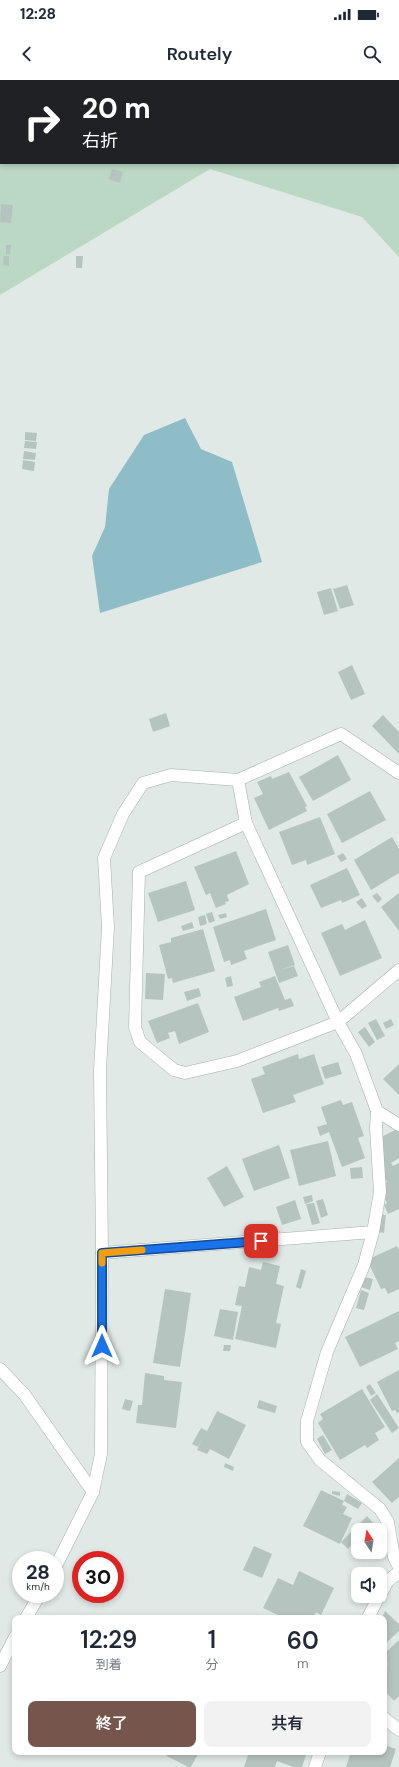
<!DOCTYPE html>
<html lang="ja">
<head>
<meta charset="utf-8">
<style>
	body { margin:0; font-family:"DM Sans","Noto Sans JP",sans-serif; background:#f2f2f3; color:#1f2937; height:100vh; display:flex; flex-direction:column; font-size:15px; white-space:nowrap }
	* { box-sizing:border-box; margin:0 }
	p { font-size:13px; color:#747a83 }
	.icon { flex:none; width:22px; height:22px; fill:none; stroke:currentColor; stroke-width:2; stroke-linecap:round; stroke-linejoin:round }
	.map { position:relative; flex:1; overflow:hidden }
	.sheet { position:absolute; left:12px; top:1535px; width:375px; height:140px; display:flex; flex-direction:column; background:#fff; border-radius:8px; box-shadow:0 2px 6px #0003 }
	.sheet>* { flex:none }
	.hud { position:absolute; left:0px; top:0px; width:399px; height:84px; box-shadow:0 2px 6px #0003; background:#202124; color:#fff; overflow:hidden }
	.needle { width:26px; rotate:348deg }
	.buttons { position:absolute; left:351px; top:1443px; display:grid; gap:8px }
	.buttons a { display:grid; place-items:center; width:36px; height:36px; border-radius:8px; background:#fff; box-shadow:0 2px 6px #0003; font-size:20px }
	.speed { position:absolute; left:12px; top:1471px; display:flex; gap:8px; font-size:20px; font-weight:700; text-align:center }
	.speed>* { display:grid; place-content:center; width:52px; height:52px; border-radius:50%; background:#fff; box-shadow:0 2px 6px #0003; line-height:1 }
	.speed small { font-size:10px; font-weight:400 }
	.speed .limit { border:6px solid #d22; background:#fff; color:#111 }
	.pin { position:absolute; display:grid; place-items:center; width:34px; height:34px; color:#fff; margin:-17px; border-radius:8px; box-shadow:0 2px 6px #0006 }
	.me { position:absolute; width:44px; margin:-22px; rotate:0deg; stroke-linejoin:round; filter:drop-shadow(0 0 3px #0008) }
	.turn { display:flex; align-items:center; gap:14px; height:84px; padding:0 16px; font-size:18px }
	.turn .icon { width:52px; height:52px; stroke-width:2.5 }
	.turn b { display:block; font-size:28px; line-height:34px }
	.eta { display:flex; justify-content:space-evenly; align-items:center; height:68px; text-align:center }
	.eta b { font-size:24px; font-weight:600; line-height:28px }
	.cta { display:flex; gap:8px; margin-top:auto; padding:8px 16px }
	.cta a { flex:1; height:46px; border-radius:8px; background:#76554c; color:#fff; font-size:16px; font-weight:600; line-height:46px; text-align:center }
	.cta a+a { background:#f2f2f3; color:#1f2937 }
	.status { display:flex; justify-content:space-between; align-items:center; height:28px; padding:0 20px; background:#fff; direction:ltr }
	.status svg { height:11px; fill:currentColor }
	header { display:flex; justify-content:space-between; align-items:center; height:52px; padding:0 16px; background:#fff; font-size:18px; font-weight:600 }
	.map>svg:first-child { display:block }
</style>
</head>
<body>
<div class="status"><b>12:28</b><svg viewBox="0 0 49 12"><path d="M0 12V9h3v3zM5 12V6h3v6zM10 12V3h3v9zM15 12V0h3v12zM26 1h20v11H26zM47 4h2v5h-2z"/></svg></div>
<header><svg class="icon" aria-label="back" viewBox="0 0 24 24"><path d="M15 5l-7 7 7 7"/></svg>Routely<svg class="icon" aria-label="search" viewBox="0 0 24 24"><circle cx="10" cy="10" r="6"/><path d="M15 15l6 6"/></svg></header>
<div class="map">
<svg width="399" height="1687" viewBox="0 0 399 1687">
	<rect width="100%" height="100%" fill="#e0e9e6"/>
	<path fill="#bbd8c4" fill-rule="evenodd" d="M0,0h399v177l-37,-40 -152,-48 -210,126zM1,1h397v82h-397z"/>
	<polygon fill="#8ebdc8" points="185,338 201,369 232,382 262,482 100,533 92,476 105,447 109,409 144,355"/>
	<g fill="#b6c4bf">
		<polygon points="112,89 123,92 120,103 109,99"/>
		<polygon points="1,124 13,125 11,143 0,142"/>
		<polygon points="6,165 11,165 10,174 6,174"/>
		<polygon points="4,176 9,176 9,186 3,185"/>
		<polygon points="76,176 83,176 82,188 76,188"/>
		<polygon points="25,352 37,353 36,361 25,360"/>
		<polygon points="25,361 37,362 36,369 24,368"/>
		<polygon points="24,371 36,373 35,380 23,379"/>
		<polygon points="23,380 35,382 34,391 22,389"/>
		<polygon points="347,505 354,525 340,529 333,509"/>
		<polygon points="331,508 338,531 324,535 317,512"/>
		<polygon points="352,585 365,614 351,620 338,592"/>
		<polygon points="166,633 170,646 153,652 149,639"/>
		<polygon points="383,635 399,652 399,674 372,646"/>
		<polygon points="338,675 351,700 313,721 299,697"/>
		<polygon points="289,692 307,726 305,727 307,731 269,750 254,718 263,714 257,702 271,696 272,699"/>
		<polygon points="370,711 386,740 342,763 327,734"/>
		<polygon points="320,737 335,774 307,785 306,780 292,785 279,752"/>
		<polygon points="392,757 399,769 399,793 371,810 354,780"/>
		<polygon points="236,771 249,804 227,815 229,821 225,822 226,824 216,828 210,813 206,815 194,787"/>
		<polygon points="343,773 347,779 341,782 337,776"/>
		<polygon points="347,788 360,815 342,823 341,820 321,828 310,805"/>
		<polygon points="186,801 195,830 158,842 148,813"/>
		<polygon points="377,813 382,819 378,823 372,816"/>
		<polygon points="399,813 399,851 381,827"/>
		<polygon points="362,818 367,826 362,829 356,822"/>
		<polygon points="266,829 276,860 244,871 247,879 231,885 230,880 224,882 213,847"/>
		<polygon points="212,832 215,841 209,843 206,834"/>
		<polygon points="226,833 227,837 220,839 218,835"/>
		<polygon points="205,835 207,844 200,846 198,837"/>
		<polygon points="365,840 382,878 340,896 321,853 342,844 345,850"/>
		<polygon points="192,842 194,848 183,851 181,846"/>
		<polygon points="203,849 215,891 173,903 172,898 168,899 159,865 171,862 171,858"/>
		<polygon points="288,865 295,885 280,890 294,886 298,896 279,903 268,872"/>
		<polygon points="146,893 165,894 163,920 145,919"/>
		<polygon points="231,896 233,906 227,907 225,898"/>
		<polygon points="275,896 285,920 291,918 294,926 279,931 278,928 243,941 234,917 261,907 259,902"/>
		<polygon points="199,908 201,916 187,921 184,912"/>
		<polygon points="198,923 209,952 179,964 175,951 168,953 170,958 157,963 148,941"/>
		<polygon points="376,939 385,956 377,960 368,943"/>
		<polygon points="391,939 394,945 386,949 383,943"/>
		<polygon points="365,947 375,962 369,967 358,952"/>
		<polygon points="298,974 299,979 314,974 324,1004 293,1015 296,1022 263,1033 251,999 265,994 262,987"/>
		<polygon points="338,982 342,994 325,999 321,987"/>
		<polygon points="399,984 399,1015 383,999"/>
		<polygon points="341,1020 343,1025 352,1022 364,1056 358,1058 365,1078 342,1087 329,1052 320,1056 317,1047 327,1044 321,1027"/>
		<polygon points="397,1049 399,1053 399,1078 391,1083 393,1086 399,1083 399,1129 388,1134 384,1125 387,1123 382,1114 382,1104 387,1102 382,1092 385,1090 382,1081 383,1060 381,1057"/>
		<polygon points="328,1061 336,1096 299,1106 290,1070"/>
		<polygon points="279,1065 290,1098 254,1111 242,1079"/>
		<polygon points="227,1086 244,1117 224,1127 207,1098"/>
		<polygon points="362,1087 363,1098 351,1099 350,1088"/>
		<polygon points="312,1115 313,1121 305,1124 303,1117"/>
		<polygon points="323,1119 328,1135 321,1138 316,1121"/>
		<polygon points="295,1120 301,1139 282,1145 276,1127"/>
		<polygon points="314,1123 320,1143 312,1145 306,1124"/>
		<polygon points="381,1135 386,1135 384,1153 379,1152"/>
		<polygon points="397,1166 399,1170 399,1209 388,1214 385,1208 381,1209 368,1182 371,1178"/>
		<polygon points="263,1182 280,1186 276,1204 284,1206 276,1243 281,1244 276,1268 235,1259 242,1226 235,1225 239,1206 245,1207 249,1187 261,1190"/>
		<polygon points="301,1189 306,1191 301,1209 296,1207"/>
		<polygon points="364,1197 373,1199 370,1210 361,1207"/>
		<polygon points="165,1209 191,1213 180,1287 153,1283"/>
		<polygon points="361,1210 369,1213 364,1230 356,1228"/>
		<polygon points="220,1229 238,1232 233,1260 214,1256"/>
		<polygon points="399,1231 399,1261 395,1263 398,1269 360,1287 345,1257"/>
		<polygon points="224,1265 231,1265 230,1271 223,1271"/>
		<polygon points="399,1290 399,1332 397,1333 395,1330 392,1331 377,1302"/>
		<polygon points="145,1293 164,1296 164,1300 182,1302 176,1348 136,1343 138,1325 142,1325"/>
		<polygon points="370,1304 376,1313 371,1316 366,1307"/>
		<polygon points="362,1309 385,1347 375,1353 379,1360 367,1368 365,1365 340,1380 318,1343 323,1339 320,1334"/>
		<polygon points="377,1314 399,1348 392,1353 370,1320"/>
		<polygon points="125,1319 133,1321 130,1331 122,1329"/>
		<polygon points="259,1320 277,1326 275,1333 257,1328"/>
		<polygon points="217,1331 246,1345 229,1379 210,1369 207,1374 197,1370 203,1357 198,1367 192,1364 201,1348 207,1351"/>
		<polygon points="323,1355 332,1370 325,1374 317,1359"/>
		<polygon points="399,1378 399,1417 392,1423 372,1402"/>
		<polygon points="225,1383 234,1387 233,1391 224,1387"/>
		<polygon points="321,1410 344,1421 342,1425 347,1427 343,1434 352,1438 340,1464 303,1446"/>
		<polygon points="332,1411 340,1412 340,1416 332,1414"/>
		<polygon points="347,1414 362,1423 358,1429 344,1421"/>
		<polygon points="367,1436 373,1443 366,1450 358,1450 358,1458 348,1469 341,1462"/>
		<polygon points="254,1466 272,1474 262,1498 243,1490"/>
		<polygon points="299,1491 334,1508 321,1535 316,1532 313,1538 279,1538 280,1536 263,1528 278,1498 293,1505"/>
		<polygon points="385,1531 399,1544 399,1551 387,1562 384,1559 384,1538 382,1538"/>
		<polygon points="399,1560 399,1616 394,1621 384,1610 384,1588 388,1584 384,1580 384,1574"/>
		<polygon points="384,1665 396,1669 390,1687 346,1687 351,1672 384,1672"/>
		<polygon points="167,1672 199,1672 191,1687 188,1687 165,1675"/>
		<polygon points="249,1672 307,1672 302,1687 293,1687 277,1681 275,1687 244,1687"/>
	</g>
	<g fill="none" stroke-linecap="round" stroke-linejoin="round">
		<defs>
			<g id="minor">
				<polyline points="238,700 246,743 338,942 356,974 377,1031 399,1045"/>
				<polyline points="246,743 139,792 135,947 140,962 174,990 185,993 237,981 338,942 399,890"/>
				<polyline points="377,1031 376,1048 380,1112 373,1152 364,1185 327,1272 307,1341 307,1362 320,1380 380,1429 388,1442 394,1477 399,1487"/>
				<polyline points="102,1173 373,1152"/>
				<polyline points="0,1289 24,1314 93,1412"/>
				<polyline points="55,1488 93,1412 101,1374 102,1173 100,990 108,847 104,778 123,734 143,703 171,695 238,700 341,654 399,693"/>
				<polyline points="380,1515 388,1501 399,1492"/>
				<polyline points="26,1538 40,1514"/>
				<polyline points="368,1538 379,1516"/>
				<polyline points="0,1586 15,1557"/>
				<polyline points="384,1638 399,1650"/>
				<polyline points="315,1687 320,1672"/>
			</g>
		</defs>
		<use href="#minor" stroke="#a4b0ad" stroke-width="13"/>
		<use href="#minor" stroke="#fff" stroke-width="12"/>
	</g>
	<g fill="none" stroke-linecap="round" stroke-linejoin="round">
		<defs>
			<polyline id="route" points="102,1266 102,1173 261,1161"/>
		</defs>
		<use href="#route" stroke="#114b97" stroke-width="10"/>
		<use href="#route" stroke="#1a73e8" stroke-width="7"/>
		<polyline stroke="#f59e0b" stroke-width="7" points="102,1183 102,1173 142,1170"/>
	</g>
</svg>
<div class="buttons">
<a><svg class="needle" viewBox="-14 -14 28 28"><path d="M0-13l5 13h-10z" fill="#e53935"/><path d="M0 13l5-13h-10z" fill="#747a83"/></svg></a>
<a><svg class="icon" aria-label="sound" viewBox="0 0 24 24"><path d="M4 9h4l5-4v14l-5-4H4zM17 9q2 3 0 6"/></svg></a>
</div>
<div class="speed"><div>28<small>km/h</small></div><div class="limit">30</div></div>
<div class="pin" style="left:261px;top:1161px;background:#d93025"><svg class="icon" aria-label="arrive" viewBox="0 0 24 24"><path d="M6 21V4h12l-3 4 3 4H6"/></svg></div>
<svg class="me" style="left:102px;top:1266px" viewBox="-20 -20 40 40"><path d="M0-17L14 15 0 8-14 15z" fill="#1a73e8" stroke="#fff" stroke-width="4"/></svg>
<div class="hud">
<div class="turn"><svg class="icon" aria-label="right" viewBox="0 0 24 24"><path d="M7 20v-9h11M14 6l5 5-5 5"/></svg><div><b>20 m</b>右折</div></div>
</div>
<section class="sheet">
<div class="eta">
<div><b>12:29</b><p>到着</p></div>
<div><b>1</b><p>分</p></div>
<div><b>60</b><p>m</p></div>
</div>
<div class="cta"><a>終了</a><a>共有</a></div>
</section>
</div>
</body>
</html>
